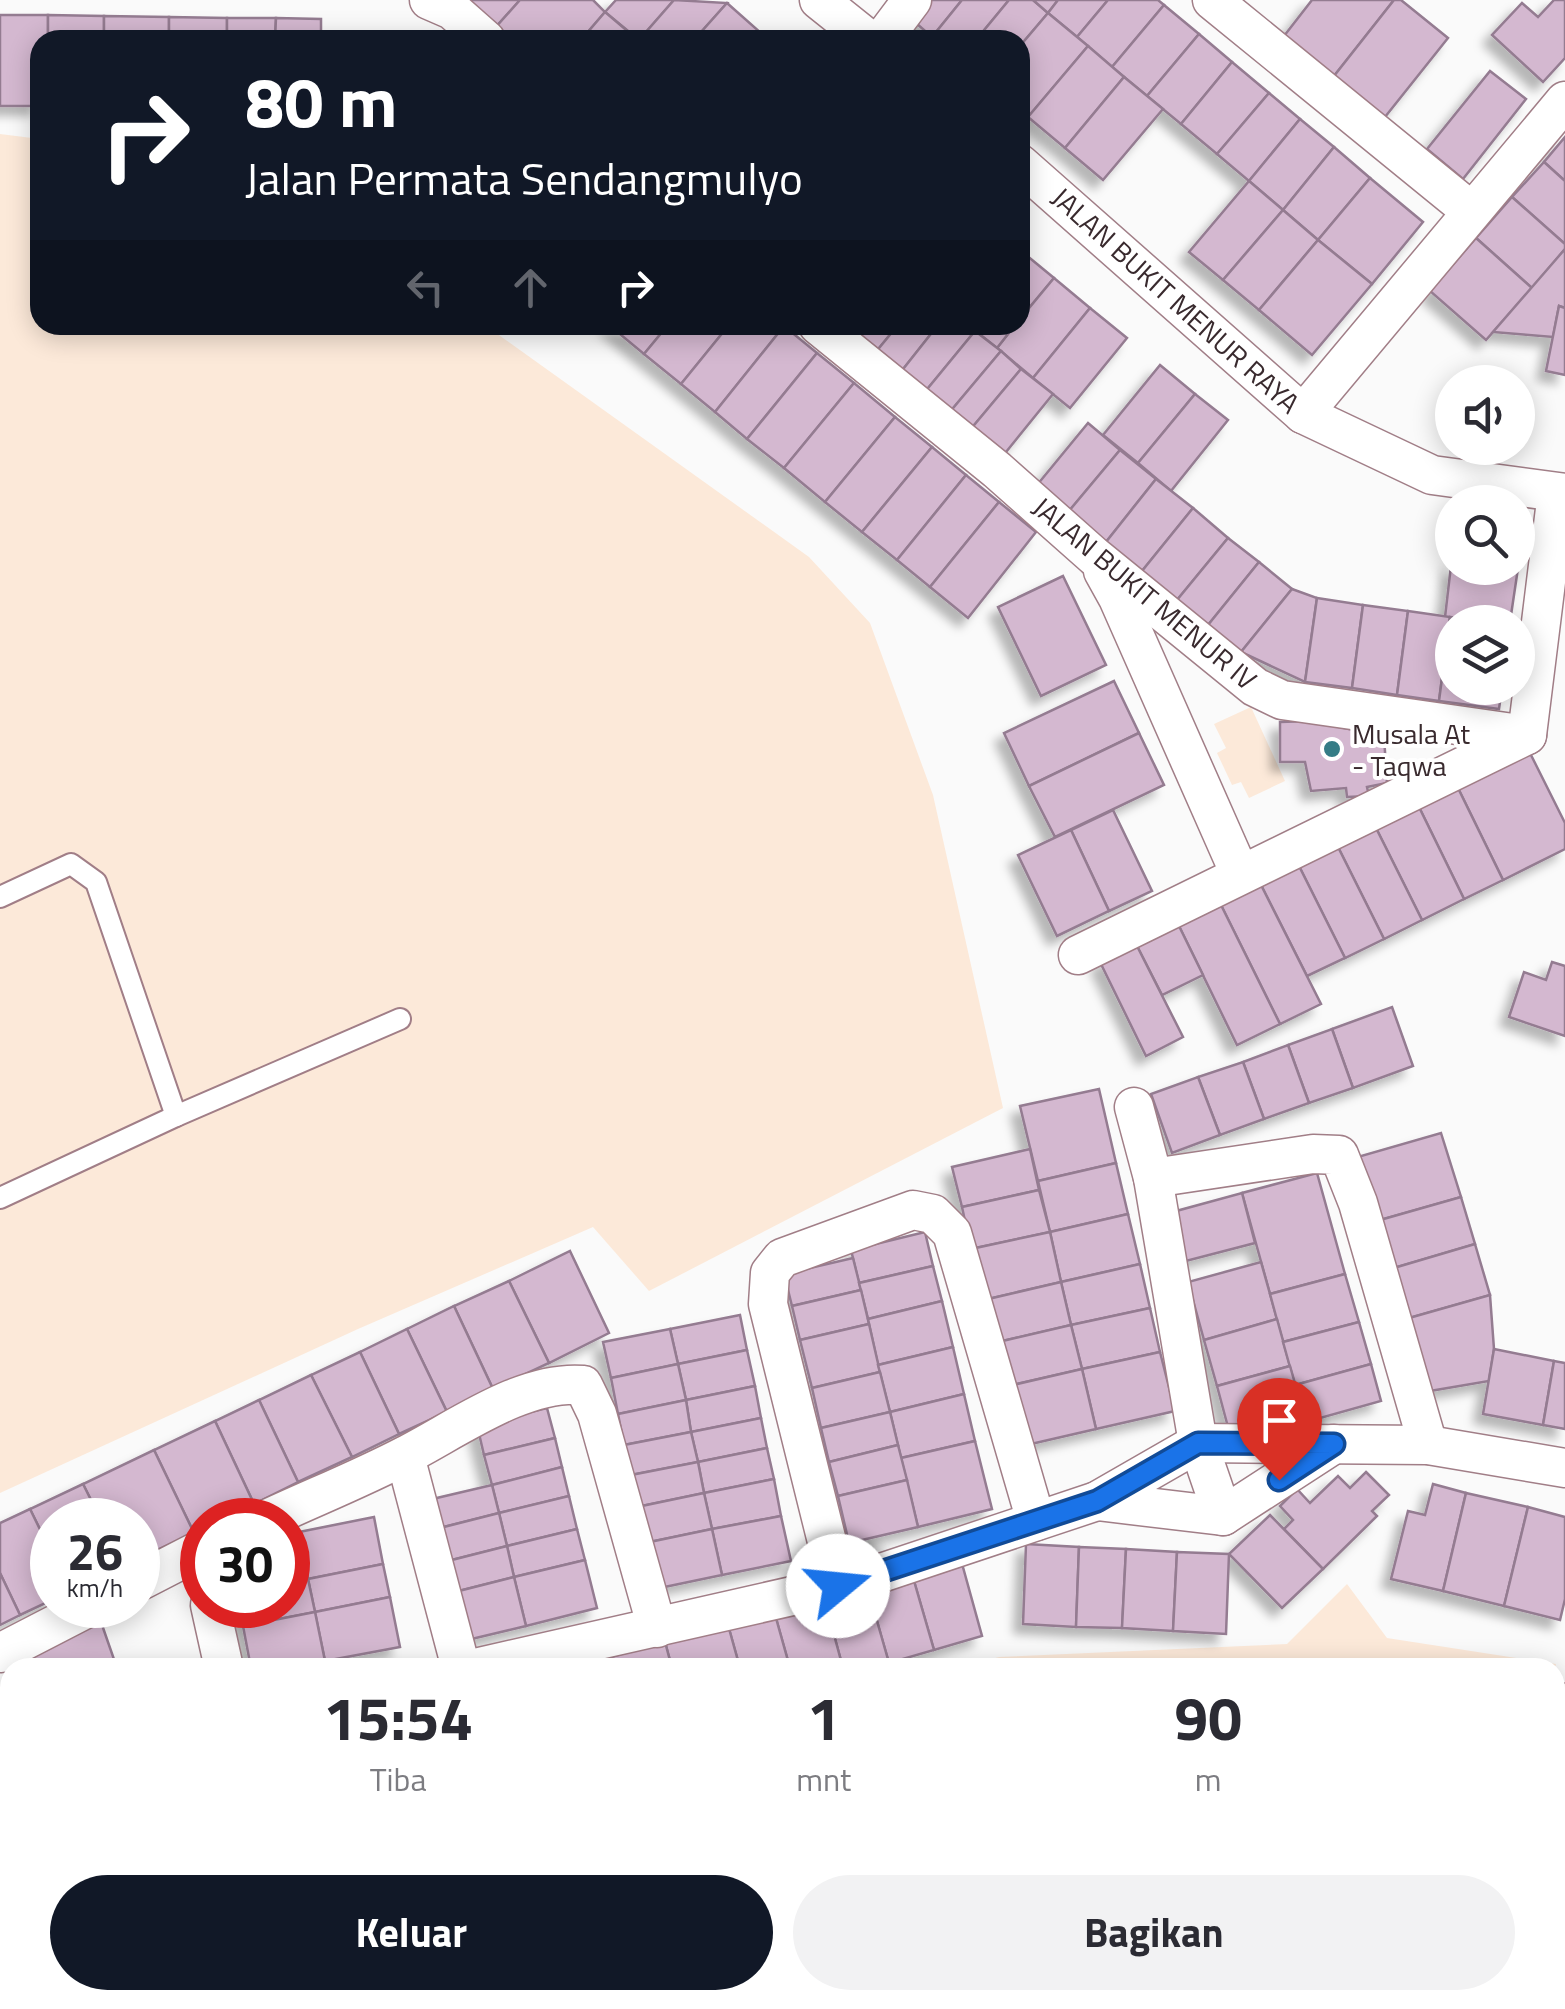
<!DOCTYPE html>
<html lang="id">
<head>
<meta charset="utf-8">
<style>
	body { margin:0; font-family:"Titillium Web",sans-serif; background:#f2f2f3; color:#2b2b33; height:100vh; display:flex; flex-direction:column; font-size:38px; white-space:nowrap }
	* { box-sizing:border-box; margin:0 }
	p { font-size:32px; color:#7c7c81 }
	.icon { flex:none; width:55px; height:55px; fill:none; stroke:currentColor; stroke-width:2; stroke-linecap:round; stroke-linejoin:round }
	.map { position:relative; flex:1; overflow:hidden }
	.sheet { position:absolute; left:0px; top:1658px; width:1565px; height:352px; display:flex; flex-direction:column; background:#fff; border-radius:30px 30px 0 0; box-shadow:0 5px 25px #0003 }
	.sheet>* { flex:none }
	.hud { position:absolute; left:30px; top:30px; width:1000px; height:305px; border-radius:30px; box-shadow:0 5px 25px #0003; background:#111827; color:#fff; overflow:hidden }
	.buttons { position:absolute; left:1435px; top:365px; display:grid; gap:20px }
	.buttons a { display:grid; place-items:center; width:100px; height:100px; border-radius:50%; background:#fff; box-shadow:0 5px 25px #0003; font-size:50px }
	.speed { position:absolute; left:30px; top:1498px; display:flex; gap:20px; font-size:50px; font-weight:700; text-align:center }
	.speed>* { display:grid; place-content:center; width:130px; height:130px; border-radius:50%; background:#fff; box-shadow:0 5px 25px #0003; line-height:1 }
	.speed small { font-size:25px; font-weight:400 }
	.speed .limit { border:15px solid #d22; background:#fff; color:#111 }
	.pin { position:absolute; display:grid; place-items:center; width:85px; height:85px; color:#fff; margin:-102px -42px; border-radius:50% 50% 50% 0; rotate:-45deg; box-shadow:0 0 10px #0007 }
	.pin .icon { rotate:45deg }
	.me { position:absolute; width:110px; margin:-55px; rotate:73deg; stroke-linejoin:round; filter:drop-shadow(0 0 8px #0008) }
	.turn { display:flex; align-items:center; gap:35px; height:210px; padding:0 50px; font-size:45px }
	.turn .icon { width:130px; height:130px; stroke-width:2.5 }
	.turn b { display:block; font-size:70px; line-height:85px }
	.lanes { display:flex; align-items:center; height:95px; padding:0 50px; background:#0003; justify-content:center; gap:50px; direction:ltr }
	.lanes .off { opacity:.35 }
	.eta { display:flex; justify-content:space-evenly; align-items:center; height:170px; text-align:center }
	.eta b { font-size:60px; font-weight:700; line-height:70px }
	.primary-button { display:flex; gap:20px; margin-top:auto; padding:20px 50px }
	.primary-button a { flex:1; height:115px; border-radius:60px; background:#111827; color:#fff; font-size:40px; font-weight:700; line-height:115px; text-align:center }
	.primary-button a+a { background:#f2f2f3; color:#2b2b33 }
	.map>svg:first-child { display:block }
</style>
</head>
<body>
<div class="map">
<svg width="1565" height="2009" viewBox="0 0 1565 2009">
	<defs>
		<filter id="shadow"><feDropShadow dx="-9" dy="9" stdDeviation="5" flood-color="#0004"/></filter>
	</defs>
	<rect width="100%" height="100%" fill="#fafafa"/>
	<g fill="#fce9d9">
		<polygon points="0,134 40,139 40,325 485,325 809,557 870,623 933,795 1003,1108 649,1291 593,1227 358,1329 0,1493"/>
		<polygon points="1251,707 1285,781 1249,798 1241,782 1232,785 1217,753 1226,748 1214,724"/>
		<polygon points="1347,1584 1387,1638 1556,1664 1555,1668 963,1667 999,1657 1287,1644"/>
		<polygon points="813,2000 960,2000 956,2009 812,2009"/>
		<polygon points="1121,2000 1472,2000 1471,2009 1147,2009 1147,2006"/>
	</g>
	<g fill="#d4b8d0" stroke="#947b91" stroke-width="2.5" filter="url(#shadow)">
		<polygon points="463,0 520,0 495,28"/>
		<polygon points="520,0 593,0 605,12 581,40 508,40 495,28"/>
		<polygon points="616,0 674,0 639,40 605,12"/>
		<polygon points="674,0 727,3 694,40 639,40"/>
		<polygon points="923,0 962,0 932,37 909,17"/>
		<polygon points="962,0 1009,0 976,40 936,40 932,37"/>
		<polygon points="1009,0 1033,0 1048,13 1020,46 1020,40 976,40"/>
		<polygon points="1033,0 1058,0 1048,13"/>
		<polygon points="1058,0 1108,0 1077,37 1048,13"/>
		<polygon points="1108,0 1158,0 1164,5 1112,67 1077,37"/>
		<polygon points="1312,0 1394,0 1334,76 1284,36"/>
		<polygon points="1394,0 1401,0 1448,38 1385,117 1334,76"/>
		<polygon points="1554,0 1565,0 1565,58 1543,82 1492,35 1522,3 1538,17"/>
		<polygon points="727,3 761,33 755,40 694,40"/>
		<polygon points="1164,5 1199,34 1147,96 1112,67"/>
		<polygon points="605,12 638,40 581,40"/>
		<polygon points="1048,13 1088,46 1028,117 1020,110 1020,46"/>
		<polygon points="0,15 48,15 48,40 40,40 40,106 0,106"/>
		<polygon points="48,15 104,16 104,40 48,40"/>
		<polygon points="104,16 169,17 169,40 104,40"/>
		<polygon points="169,17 227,18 227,40 169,40"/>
		<polygon points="227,18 276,18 275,40 227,40"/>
		<polygon points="276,18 321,19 321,40 275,40"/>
		<polygon points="1199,34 1232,62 1181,124 1147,96"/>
		<polygon points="1088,46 1124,77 1065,148 1028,117"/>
		<polygon points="1232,62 1269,93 1217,154 1181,124"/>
		<polygon points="1490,71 1526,99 1463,179 1427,149"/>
		<polygon points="1124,77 1163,109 1103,180 1065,148"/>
		<polygon points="1269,93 1300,119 1249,181 1217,154"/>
		<polygon points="1300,119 1334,147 1283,210 1249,181"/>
		<polygon points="1565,137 1565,181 1544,162"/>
		<polygon points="1334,147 1370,178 1318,240 1283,210"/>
		<polygon points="1544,162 1565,181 1565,244 1512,197"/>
		<polygon points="1370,178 1423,222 1372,284 1318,240"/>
		<polygon points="1249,181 1283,210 1223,280 1189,252"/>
		<polygon points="1512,197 1565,244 1565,249 1532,288 1476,238"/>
		<polygon points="1283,210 1318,240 1259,310 1223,280"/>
		<polygon points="1476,238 1532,288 1486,340 1430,291"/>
		<polygon points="1318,240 1372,284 1312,355 1259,310"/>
		<polygon points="1565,249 1565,308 1559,306 1553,337 1493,332"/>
		<polygon points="1020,250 1054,278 1020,319"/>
		<polygon points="1054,278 1090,308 1033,378 997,348 1015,325 1020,325 1020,319"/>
		<polygon points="1559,306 1565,308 1565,375 1546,371"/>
		<polygon points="1090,308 1127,338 1070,408 1033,378"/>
		<polygon points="609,325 668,325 644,354"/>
		<polygon points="668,325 729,325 681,384 644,354"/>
		<polygon points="729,325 784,326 715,412 681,384"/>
		<polygon points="842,325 898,325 875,353"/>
		<polygon points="898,325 938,325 900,373 875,353"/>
		<polygon points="938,325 968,325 975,331 924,393 900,373"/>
		<polygon points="968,325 1015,325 997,348"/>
		<polygon points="784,326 817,353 747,439 715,412"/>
		<polygon points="975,331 1001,351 949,413 924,393"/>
		<polygon points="1001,351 1021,369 970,430 949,413"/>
		<polygon points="817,353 854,383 784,468 747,439"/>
		<polygon points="1160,365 1195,394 1138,463 1103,435"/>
		<polygon points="1021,369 1053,394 1002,457 970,430"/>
		<polygon points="854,383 895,417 825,502 784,468"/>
		<polygon points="1195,394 1228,420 1171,491 1138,463"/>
		<polygon points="895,417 932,447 862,532 825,502"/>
		<polygon points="1088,423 1120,450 1069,511 1037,485"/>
		<polygon points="932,447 966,475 897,560 862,532"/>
		<polygon points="1120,450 1156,479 1106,542 1069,511"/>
		<polygon points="966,475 999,502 930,587 897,560"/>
		<polygon points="1156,479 1193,508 1142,571 1106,542"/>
		<polygon points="999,502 1036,532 968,618 930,587"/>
		<polygon points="1193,508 1228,538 1177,600 1142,571"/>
		<polygon points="1228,538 1259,562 1208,625 1177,600"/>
		<polygon points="1518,547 1521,548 1510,622 1445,617 1452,557 1452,568 1518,568"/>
		<polygon points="1259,562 1292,589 1241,652 1208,625"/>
		<polygon points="1063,576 1106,665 1041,696 998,607"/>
		<polygon points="1292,589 1317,598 1305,682 1241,652"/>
		<polygon points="1317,598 1363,605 1352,688 1305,682"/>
		<polygon points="1363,605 1408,611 1397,695 1352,688"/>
		<polygon points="1408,611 1450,617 1439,701 1397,695"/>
		<polygon points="1450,617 1487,622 1452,622 1452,688 1502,688 1499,709 1439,701"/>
		<polygon points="1114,681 1139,733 1029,786 1004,733"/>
		<polygon points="1309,721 1384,736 1387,783 1367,787 1369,796 1347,797 1346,788 1311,791 1305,762 1280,762 1280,722"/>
		<polygon points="1139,733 1164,785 1055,837 1029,786"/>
		<polygon points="1529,751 1565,823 1565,849 1503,880 1457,786"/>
		<polygon points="1457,786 1503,880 1464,899 1418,805"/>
		<polygon points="1418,805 1464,899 1422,920 1375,826"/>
		<polygon points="1113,810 1152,891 1109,911 1071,830"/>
		<polygon points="1375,826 1422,920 1384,939 1337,845"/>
		<polygon points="1071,830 1109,911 1057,936 1018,855"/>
		<polygon points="1337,845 1384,939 1345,958 1298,864"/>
		<polygon points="1298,864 1345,958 1307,976 1260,883"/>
		<polygon points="1260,883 1321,1004 1280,1024 1220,903"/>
		<polygon points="1220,903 1280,1024 1237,1045 1178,924"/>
		<polygon points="1178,924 1203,975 1162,995 1136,944"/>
		<polygon points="1136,944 1183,1037 1146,1056 1100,962"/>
		<polygon points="1552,962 1565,966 1565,1036 1509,1017 1524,972 1546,980"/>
		<polygon points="1392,1007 1413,1066 1353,1088 1332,1029"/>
		<polygon points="1332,1029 1353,1088 1309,1103 1288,1045"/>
		<polygon points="1288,1045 1309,1103 1264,1119 1243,1062"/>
		<polygon points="1243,1062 1264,1119 1220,1135 1198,1077"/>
		<polygon points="1198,1077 1220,1135 1172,1153 1151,1094"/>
		<polygon points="1099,1089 1116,1163 1038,1181 1020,1106"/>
		<polygon points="1441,1133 1461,1197 1373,1222 1354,1158"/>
		<polygon points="1030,1149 1039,1190 962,1207 952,1167"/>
		<polygon points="1116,1163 1128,1214 1050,1232 1038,1181"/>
		<polygon points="1317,1173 1345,1274 1270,1294 1242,1193"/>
		<polygon points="1039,1190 1050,1232 971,1249 962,1207"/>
		<polygon points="1242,1193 1255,1243 1182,1262 1169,1213"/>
		<polygon points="1461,1197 1475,1244 1387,1270 1373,1222"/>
		<polygon points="1128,1214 1140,1264 1061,1282 1050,1232"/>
		<polygon points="925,1232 933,1266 859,1283 851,1250"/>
		<polygon points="1050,1232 1061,1282 984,1300 971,1249"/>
		<polygon points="1475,1244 1490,1295 1402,1320 1387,1270"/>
		<polygon points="570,1251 609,1333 549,1363 509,1281"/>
		<polygon points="853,1258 861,1290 792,1306 784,1274"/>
		<polygon points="1261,1262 1277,1319 1204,1340 1188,1282"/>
		<polygon points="1140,1264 1150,1308 1071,1325 1061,1282"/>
		<polygon points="933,1266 942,1301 868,1319 859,1283"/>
		<polygon points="1345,1274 1359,1322 1283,1342 1270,1294"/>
		<polygon points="509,1281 549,1363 493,1389 454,1306"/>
		<polygon points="1061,1282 1071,1325 994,1343 984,1300"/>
		<polygon points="861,1290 869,1324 800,1340 792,1306"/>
		<polygon points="1490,1295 1494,1349 1489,1381 1424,1392 1402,1320"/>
		<polygon points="942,1301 953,1347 878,1365 868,1319"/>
		<polygon points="454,1306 493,1389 447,1412 407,1329"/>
		<polygon points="1150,1308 1160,1352 1082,1369 1071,1325"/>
		<polygon points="740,1315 747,1350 678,1364 670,1329"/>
		<polygon points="1277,1319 1290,1366 1217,1386 1204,1340"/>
		<polygon points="1359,1322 1371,1364 1295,1385 1283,1342"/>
		<polygon points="869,1324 880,1372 812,1388 800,1340"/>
		<polygon points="1071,1325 1082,1369 1004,1387 994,1343"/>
		<polygon points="407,1329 447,1412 399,1434 360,1352"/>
		<polygon points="670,1329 678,1364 611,1378 603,1342"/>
		<polygon points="953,1347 964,1394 890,1412 878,1365"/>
		<polygon points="1494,1349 1554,1361 1543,1425 1483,1414"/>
		<polygon points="747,1350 755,1386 686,1400 678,1364"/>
		<polygon points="360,1352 399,1434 352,1457 311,1375"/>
		<polygon points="1160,1352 1175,1411 1096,1429 1082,1369"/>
		<polygon points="1554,1361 1565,1363 1565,1429 1543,1425"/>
		<polygon points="678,1364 686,1400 618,1414 611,1378"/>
		<polygon points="1371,1364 1381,1401 1306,1422 1295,1385"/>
		<polygon points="1290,1366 1306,1422 1232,1442 1217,1386"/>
		<polygon points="1082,1369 1096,1429 1018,1447 1004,1387"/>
		<polygon points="880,1372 890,1412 821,1428 812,1388"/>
		<polygon points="311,1375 352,1457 298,1482 259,1400"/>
		<polygon points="755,1386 761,1418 691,1432 686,1400"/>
		<polygon points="964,1394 975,1441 901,1458 890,1412"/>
		<polygon points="259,1400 298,1482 254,1504 215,1421"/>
		<polygon points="686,1400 691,1432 624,1445 618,1414"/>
		<polygon points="547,1408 555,1438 484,1455 477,1425"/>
		<polygon points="890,1412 898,1445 829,1462 821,1428"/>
		<polygon points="761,1418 767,1448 698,1462 691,1432"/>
		<polygon points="215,1421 254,1504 220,1520 202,1520 202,1529 194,1533 154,1450"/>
		<polygon points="691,1432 698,1462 631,1475 624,1445"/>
		<polygon points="555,1438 562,1467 492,1485 484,1455"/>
		<polygon points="975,1441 992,1509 918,1527 901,1458"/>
		<polygon points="898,1445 907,1480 838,1496 829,1462"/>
		<polygon points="767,1448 774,1479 704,1493 698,1462"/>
		<polygon points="154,1450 194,1533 138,1559 138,1520 101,1520 83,1484"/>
		<polygon points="698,1462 704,1493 637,1507 631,1475"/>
		<polygon points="562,1467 569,1496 499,1513 492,1485"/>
		<polygon points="1366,1472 1389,1495 1372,1511 1377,1516 1323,1569 1284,1529 1293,1520 1280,1506 1297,1489 1310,1503 1338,1476 1350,1488"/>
		<polygon points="774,1479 781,1516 712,1529 704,1493"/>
		<polygon points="907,1480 918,1527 849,1543 838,1496"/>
		<polygon points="83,1484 101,1520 52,1520 52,1554 30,1509"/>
		<polygon points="1433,1484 1466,1493 1443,1591 1391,1579 1408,1511 1425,1515"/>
		<polygon points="492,1485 499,1513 432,1530 424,1501"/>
		<polygon points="704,1493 712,1529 645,1543 637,1507"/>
		<polygon points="1466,1493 1528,1507 1504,1606 1443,1591"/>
		<polygon points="569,1496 577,1529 507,1546 499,1513"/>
		<polygon points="1528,1507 1565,1517 1565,1599 1560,1620 1504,1606"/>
		<polygon points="30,1509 52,1554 52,1600 20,1615 0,1573 0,1523"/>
		<polygon points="499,1513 507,1546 440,1563 432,1530"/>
		<polygon points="1270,1515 1323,1569 1282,1608 1229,1554"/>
		<polygon points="781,1516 791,1561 722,1575 712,1529"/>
		<polygon points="374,1517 383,1564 308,1579 299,1532"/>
		<polygon points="577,1529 585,1560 514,1577 507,1546"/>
		<polygon points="712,1529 722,1575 655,1589 645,1543"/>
		<polygon points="301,1544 308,1579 288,1583 288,1546"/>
		<polygon points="1026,1544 1079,1547 1076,1627 1023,1624"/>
		<polygon points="507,1546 514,1577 447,1594 440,1563"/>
		<polygon points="1079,1547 1126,1549 1122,1628 1076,1627"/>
		<polygon points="1126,1549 1177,1552 1173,1631 1122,1628"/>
		<polygon points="1177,1552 1229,1554 1226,1634 1173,1631"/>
		<polygon points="585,1560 597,1608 526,1626 514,1577"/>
		<polygon points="961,1560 982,1636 934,1650 912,1574"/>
		<polygon points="383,1564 390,1597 315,1612 308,1579"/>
		<polygon points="0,1573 20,1615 0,1625"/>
		<polygon points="912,1574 934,1650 889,1663 867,1586"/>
		<polygon points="514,1577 526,1626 459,1642 447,1594"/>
		<polygon points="308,1579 315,1612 243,1626 238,1605 288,1605 288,1583"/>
		<polygon points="867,1586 889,1663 870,1668 843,1668 824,1598"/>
		<polygon points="390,1597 400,1647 325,1661 315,1612"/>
		<polygon points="824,1598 843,1668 790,1668 774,1611"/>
		<polygon points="774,1611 790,1668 740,1668 728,1625"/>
		<polygon points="315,1612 325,1661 294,1668 251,1668 243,1626"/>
		<polygon points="101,1622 117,1668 24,1668 18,1650"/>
		<polygon points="728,1625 740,1668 672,1668 665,1642"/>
		<polygon points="665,1642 672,1668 609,1668 607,1658"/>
		<polygon points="607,1658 609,1668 549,1668"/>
		<polygon points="10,1769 10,1814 2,1770"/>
		<polygon points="1559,1980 1565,1981 1565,2009 1553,2009"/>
		<polygon points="135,2000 200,2000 198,2009 134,2009"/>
		<polygon points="259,2000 332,2000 331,2009 258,2009"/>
		<polygon points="332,2000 414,2000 413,2009 331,2009"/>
		<polygon points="612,2000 733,2000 732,2009 635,2009 611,2007"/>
		<polygon points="978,2000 1052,2000 1088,2009 976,2009"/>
	</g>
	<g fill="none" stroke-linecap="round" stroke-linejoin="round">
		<defs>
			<g id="service">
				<polyline points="0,897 71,864 96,882 176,1116"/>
				<polyline points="0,1198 176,1116 400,1019"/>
				<polyline points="250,2009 251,2000"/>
				<polyline points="438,2009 440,2000"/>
			</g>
			<g id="minor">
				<polyline points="429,0 452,10 486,40"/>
				<polyline points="819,0 869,40"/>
				<polyline points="1212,0 1471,211"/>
				<polyline points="882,40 912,0"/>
				<polyline points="1020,164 1303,414 1432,475 1565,493"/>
				<polyline points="818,325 997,470 1094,556 1255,687 1282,700 1527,735"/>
				<polyline points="1303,414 1565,101"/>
				<polyline points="1103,571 1118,598 1240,874"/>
				<polyline points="1078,955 1527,735 1557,493"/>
				<polyline points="1134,1107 1153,1178 1198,1443 1223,1516"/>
				<polyline points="1153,1178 1313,1154 1339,1155 1358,1203 1428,1445"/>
				<polyline points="405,1456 461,1668"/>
				<polyline points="1097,1501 1223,1516 1334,1444"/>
				<path d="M265,1520c47,-22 95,-41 141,-65 51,-26 117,-75 177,-70l14,29 60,214"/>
				<polyline points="138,1582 202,1549"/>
				<polyline points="838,1586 768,1304 770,1273 782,1258 913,1210 933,1214 952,1233 1036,1521"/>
				<polyline points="210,1605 224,1668"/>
				<polyline points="0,1653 93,1605"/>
				<polyline points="475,1668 854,1582 1097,1501 1198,1443 1428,1445 1565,1468"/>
				<polyline points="0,1747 10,1746"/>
				<polyline points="0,1822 10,1860"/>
				<polyline points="789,2009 791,2000"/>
			</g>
			<g id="secondary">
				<polyline points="1555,1748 1565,1710"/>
				<polyline points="1491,2009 1493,2000"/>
			</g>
		</defs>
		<use href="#service" stroke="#a17e87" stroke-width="24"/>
		<use href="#minor" stroke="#a17e87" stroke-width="41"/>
		<use href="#secondary" stroke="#a17e87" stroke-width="56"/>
		<use href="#service" stroke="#fff" stroke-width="20"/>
		<use href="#minor" stroke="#fff" stroke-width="38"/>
		<use href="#secondary" stroke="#fff" stroke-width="52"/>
	</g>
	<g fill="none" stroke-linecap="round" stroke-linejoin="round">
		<defs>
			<polyline id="route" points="838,1586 1097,1501 1198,1443 1334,1444 1279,1480"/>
		</defs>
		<use href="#route" stroke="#114b97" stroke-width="25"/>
		<use href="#route" stroke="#1a73e8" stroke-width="18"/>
	</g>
	<circle fill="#357c86" stroke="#fff" stroke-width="4" cx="1332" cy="749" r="10"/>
	<g text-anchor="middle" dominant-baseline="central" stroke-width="8" stroke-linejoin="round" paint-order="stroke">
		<g font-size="28" fill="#392a2e" stroke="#fff">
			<text transform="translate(1176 300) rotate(42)">JALAN BUKIT MENUR RAYA</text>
			<text transform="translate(1145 593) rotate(40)">JALAN BUKIT MENUR IV</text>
		</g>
		<g font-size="28" fill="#392a2e" stroke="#fff" text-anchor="start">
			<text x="1352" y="733">Musala At<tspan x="1352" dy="32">- Taqwa</tspan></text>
		</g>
	</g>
</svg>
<div class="buttons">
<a><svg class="icon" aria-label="sound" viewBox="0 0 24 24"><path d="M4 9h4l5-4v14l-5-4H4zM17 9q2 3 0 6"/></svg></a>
<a><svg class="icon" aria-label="search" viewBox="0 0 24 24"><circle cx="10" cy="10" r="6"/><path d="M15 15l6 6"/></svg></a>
<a><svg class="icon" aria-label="layers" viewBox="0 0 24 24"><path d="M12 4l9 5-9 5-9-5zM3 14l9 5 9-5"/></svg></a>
</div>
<div class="speed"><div>26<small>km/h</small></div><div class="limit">30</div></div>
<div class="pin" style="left:1279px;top:1480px;background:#d93025"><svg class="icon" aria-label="arrive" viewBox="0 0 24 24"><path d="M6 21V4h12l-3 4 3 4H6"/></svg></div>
<svg class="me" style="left:838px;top:1586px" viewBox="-20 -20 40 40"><circle r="19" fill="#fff"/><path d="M0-13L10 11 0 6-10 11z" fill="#1a73e8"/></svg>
<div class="hud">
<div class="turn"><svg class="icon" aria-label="right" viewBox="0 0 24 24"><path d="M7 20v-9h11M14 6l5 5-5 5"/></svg><div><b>80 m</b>Jalan Permata Sendangmulyo</div></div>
<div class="lanes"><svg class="icon off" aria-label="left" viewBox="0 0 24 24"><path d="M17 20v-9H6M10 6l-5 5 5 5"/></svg><svg class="icon off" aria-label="ahead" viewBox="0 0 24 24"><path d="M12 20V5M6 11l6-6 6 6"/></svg><svg class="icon" aria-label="right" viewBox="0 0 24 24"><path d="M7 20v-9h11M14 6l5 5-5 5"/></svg></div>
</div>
<section class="sheet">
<div class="eta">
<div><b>15:54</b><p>Tiba</p></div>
<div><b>1</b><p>mnt</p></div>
<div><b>90</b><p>m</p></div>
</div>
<div class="primary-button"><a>Keluar</a><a>Bagikan</a></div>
</section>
</div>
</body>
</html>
